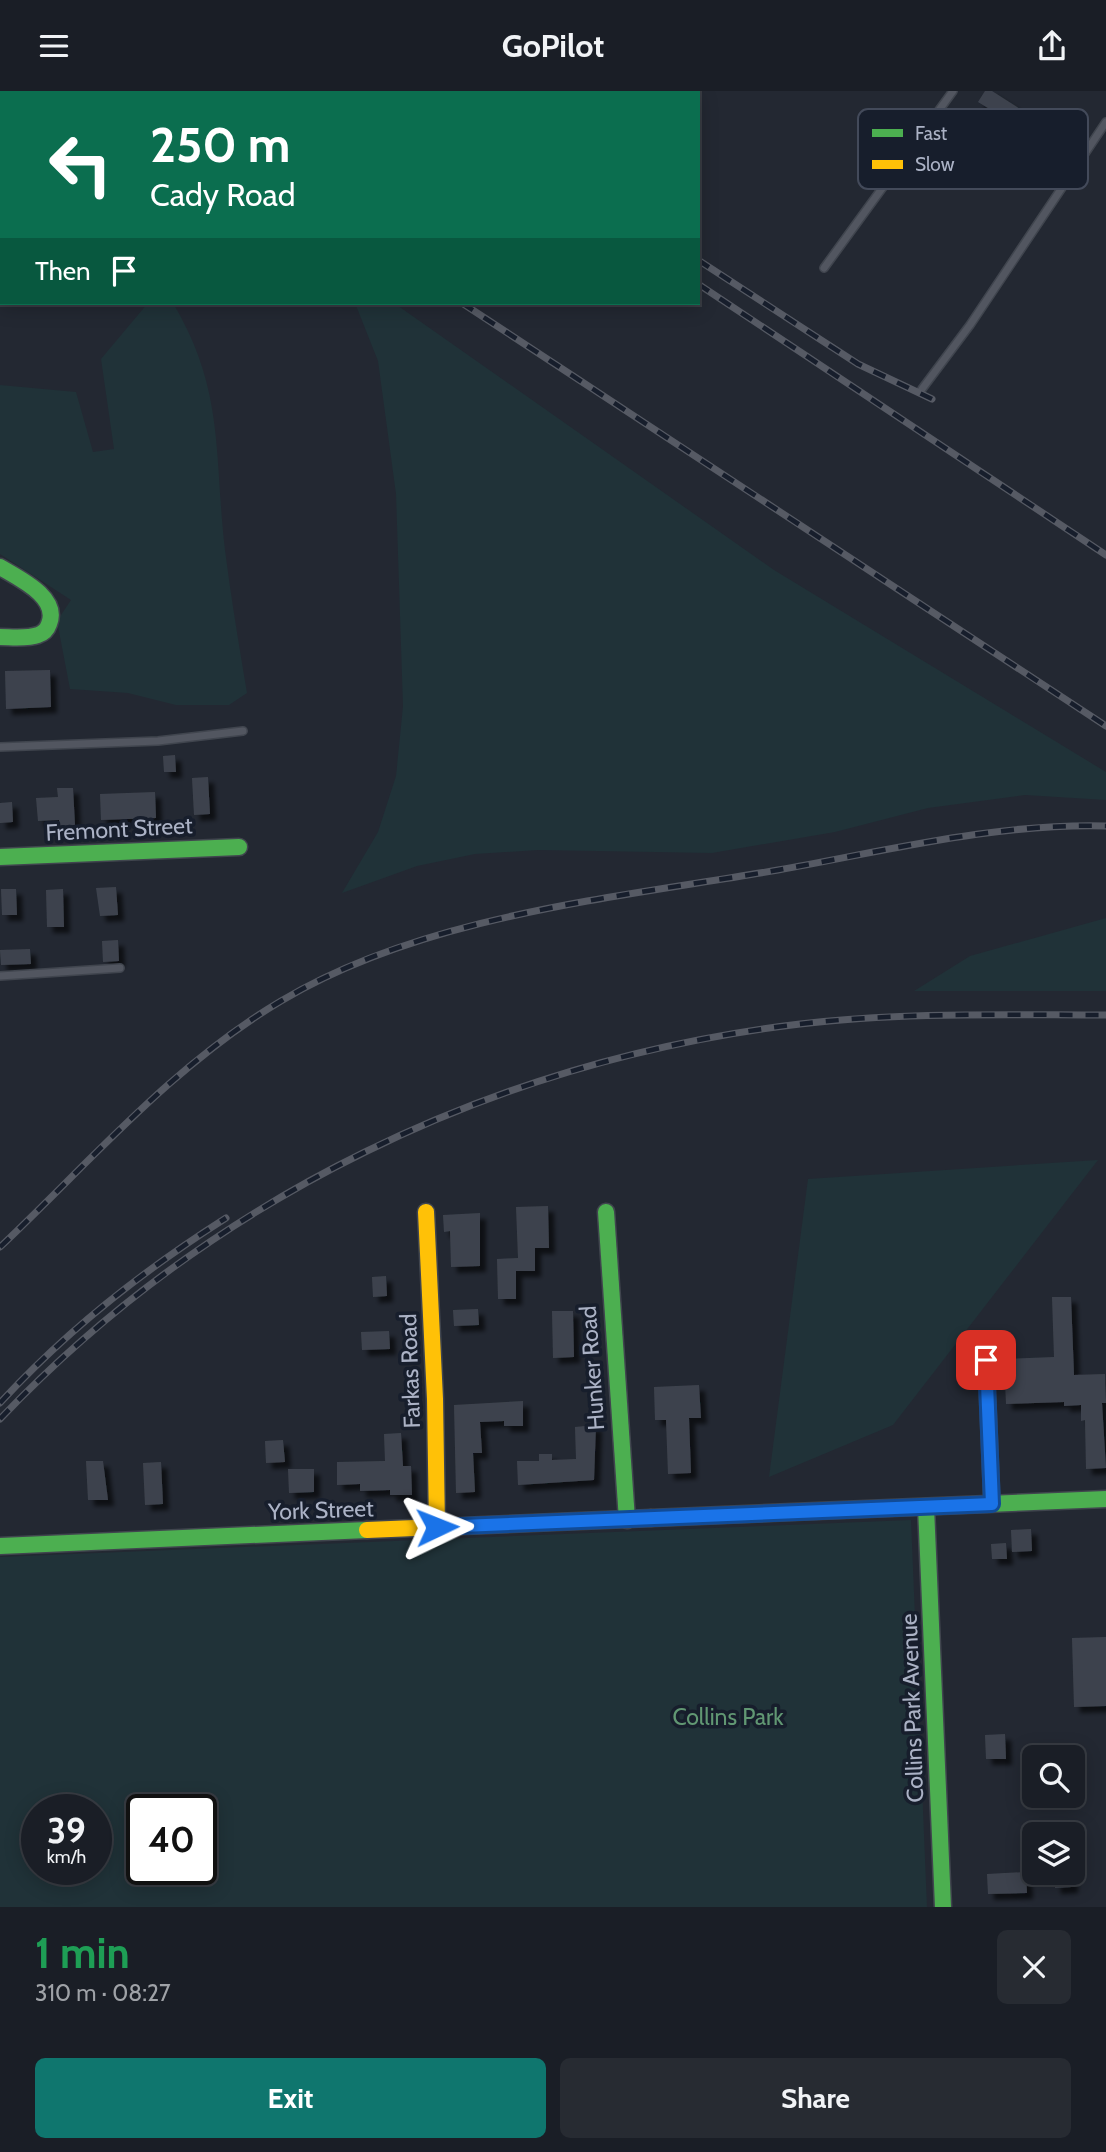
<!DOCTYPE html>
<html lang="en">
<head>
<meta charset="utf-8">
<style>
	body { margin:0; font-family:Cabin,sans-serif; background:#272b32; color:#f1f3f6; height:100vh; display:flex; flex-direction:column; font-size:26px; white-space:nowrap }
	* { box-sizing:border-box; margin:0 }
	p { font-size:23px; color:#9fa2a7 }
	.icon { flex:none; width:38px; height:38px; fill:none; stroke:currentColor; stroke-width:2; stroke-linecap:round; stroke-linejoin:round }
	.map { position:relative; height:1816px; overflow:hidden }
	.sheet { display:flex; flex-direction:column; background:#1a1e26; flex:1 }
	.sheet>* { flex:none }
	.hud { position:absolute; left:0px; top:0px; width:700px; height:214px; box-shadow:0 4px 18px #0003,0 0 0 2px #383c43; background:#0b6e4f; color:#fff; overflow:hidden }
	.buttons { position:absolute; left:1022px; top:1654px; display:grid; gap:14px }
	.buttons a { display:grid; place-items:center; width:63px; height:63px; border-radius:10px; background:#1a1e26; box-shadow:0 4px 18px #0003,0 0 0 2px #383c43; font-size:35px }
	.speed { position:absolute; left:21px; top:1703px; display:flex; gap:14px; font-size:35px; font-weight:700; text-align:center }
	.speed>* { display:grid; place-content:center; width:91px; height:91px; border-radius:50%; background:#1a1e26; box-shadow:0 4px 18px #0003,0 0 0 2px #383c43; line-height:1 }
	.speed small { font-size:18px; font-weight:400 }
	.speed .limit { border:4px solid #111; border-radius:10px; background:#fff; color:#111 }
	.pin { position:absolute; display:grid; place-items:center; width:60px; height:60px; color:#fff; margin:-30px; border-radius:14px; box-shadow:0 4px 10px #0006 }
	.me { position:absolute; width:77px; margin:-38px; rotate:88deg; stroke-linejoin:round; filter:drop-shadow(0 0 5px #0008) }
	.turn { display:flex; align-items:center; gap:24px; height:147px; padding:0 35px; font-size:32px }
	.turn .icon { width:91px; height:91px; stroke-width:2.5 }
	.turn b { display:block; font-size:49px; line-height:60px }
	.then { display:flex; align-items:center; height:66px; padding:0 35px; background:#0003; gap:14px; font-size:26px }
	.round { display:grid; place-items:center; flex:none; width:74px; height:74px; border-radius:10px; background:#272b32 }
	.overview { display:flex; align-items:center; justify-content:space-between; height:119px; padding:0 35px }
	h1 { font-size:42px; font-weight:800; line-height:52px; color:#1e9e55 }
	.primary-button { display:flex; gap:14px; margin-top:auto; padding:14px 35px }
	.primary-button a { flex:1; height:80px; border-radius:10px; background:#0f766e; color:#fff; font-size:28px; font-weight:800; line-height:80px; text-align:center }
	.primary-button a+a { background:#272b32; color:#f1f3f6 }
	header { display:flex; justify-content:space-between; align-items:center; height:91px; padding:0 35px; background:#1a1e26; font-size:32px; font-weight:800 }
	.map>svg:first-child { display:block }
</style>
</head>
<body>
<header><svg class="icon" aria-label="menu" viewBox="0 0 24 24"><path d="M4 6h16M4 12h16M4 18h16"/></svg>GoPilot<svg class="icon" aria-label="share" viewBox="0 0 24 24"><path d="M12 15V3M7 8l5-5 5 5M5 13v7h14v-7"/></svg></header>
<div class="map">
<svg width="1106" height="1816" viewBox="0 0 1106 1816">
	<defs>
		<filter id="shadow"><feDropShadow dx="6" dy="6" stdDeviation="2" flood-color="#0009"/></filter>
	</defs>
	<rect width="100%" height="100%" fill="#232832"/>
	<g fill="#203238" fill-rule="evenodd">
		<path d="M148,212h25c52,87 41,153 52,247 6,48 14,95 22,143l-18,12h-53l-48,-12 -58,-4 -13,-68 14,-21 -71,-46v-169l76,7 17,60 21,-3 -13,-90z"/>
		<polygon points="355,212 394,212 774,479 1106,681 1106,709 1025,704 928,717 835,741 712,762 538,759 475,763 417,775 342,802 378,741 396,685 403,615 396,403 378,270"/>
		<polygon points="1106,827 1106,900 914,900 970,865"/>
		<polygon points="1098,1069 893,1334 769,1386 808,1088"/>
		<path d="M911,1429l16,387h-927v-350zM96,1718v60h-59v-60zM142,1718h59v60h-59z"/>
	</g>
	<g fill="#3e434d" filter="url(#shadow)">
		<polygon points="985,0 992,0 1020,18 1011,31 978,11"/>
		<polygon points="50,579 51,616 6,618 5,580"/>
		<polygon points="175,664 176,681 164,681 163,665"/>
		<polygon points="208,686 210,723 194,724 192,687"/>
		<polygon points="57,697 73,697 75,734 59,735 59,729 38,730 36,707 58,706"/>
		<polygon points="155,701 156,727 101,729 100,703"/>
		<polygon points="12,711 13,731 0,732 0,712"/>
		<polygon points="116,796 118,824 100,825 96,797"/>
		<polygon points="1,798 16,798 17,824 2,824"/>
		<polygon points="63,798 64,836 47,836 46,799"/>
		<polygon points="118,849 119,870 103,871 102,850"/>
		<polygon points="30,858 31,873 1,874 0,859"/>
		<polygon points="548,1115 549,1157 535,1157 535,1180 516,1180 516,1208 498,1208 497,1168 518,1167 516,1116"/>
		<polygon points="480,1122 480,1175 451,1176 450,1140 444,1141 443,1124"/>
		<polygon points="386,1185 387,1205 373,1206 372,1186"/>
		<polygon points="1052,1206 1071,1206 1074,1284 1105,1283 1106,1312 1102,1312 1106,1377 1086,1378 1085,1329 1081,1330 1081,1314 1064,1315 1064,1311 1006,1313 1004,1268 1054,1266"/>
		<polygon points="478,1218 479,1234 454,1235 453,1219"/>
		<polygon points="552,1220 573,1220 574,1266 553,1267"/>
		<polygon points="389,1240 390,1258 362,1259 361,1241"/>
		<polygon points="699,1294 701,1327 689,1327 691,1382 668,1383 666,1329 655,1329 654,1296"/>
		<polygon points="523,1310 523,1335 504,1335 504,1330 480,1331 482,1362 473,1362 475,1401 456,1402 454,1314"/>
		<polygon points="596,1334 594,1389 518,1394 517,1370 539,1370 539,1363 552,1363 552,1369 576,1368 575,1336"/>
		<polygon points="401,1342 403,1375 411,1375 412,1404 390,1404 390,1399 360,1400 360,1393 337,1394 337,1371 385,1370 384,1343"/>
		<polygon points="283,1349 285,1371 266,1372 265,1350"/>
		<polygon points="86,1370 103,1370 108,1409 88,1409"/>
		<polygon points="161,1371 163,1413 145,1414 143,1372"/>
		<polygon points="288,1378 314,1378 314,1401 289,1402"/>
		<polygon points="1031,1438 1032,1460 1012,1461 1011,1439"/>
		<polygon points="1006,1452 1007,1468 992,1468 991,1453"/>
		<polygon points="1106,1546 1106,1615 1074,1616 1072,1547"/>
		<polygon points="1005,1643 1006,1668 986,1668 985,1644"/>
		<polygon points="1026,1781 1027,1802 988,1803 987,1783"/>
		<polygon points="1054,1782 1072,1782 1072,1796 1055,1797"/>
	</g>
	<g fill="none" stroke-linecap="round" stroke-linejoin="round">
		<defs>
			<g id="lane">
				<polyline points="401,0 404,2"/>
				<polyline points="473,2 473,0"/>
				<polyline points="824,177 953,0"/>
				<polyline points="922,298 970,234 1106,31"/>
				<polyline points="0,656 158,650 243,640"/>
				<polyline points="0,885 120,877"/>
			</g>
			<polyline id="street" points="986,1269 992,1413"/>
			<g id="fast">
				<path d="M0,476c18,11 60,30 49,57 -2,6 -5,9 -11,11 -11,4 -27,2 -38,2"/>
				<polyline points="0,766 239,756"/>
				<polyline points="606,1121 627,1429"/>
				<polyline points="926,1416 943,1816"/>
				<polyline points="651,1427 1106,1408"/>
				<polyline points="0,1455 367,1439"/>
			</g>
			<g id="slow">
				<polyline points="426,1121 435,1308 437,1436"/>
				<polyline points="367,1439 651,1427"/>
			</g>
		</defs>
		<use href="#lane" stroke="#40454e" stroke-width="10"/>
		<use href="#street" stroke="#40454e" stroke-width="18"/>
		<use href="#fast" stroke="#40454e" stroke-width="19"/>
		<use href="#slow" stroke="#40454e" stroke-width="19"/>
		<use href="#lane" stroke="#525660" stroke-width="7"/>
		<use href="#street" stroke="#525660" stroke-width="14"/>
		<use href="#fast" stroke="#4caf50" stroke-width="16"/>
		<use href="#slow" stroke="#ffc107" stroke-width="16"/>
		<defs>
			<g id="rail">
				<polyline points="140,0 142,2"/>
				<polyline points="698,169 858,273 932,308"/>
				<polyline points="698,193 1106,464"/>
				<polyline points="462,212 1106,635"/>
				<path d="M0,1156c91,-86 173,-182 281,-246 144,-86 334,-103 497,-131 108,-19 217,-47 328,-44"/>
				<path d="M0,1312c66,-72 144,-133 226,-185"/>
				<path d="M0,1328c212,-222 496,-359 800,-395 102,-12 204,-9 306,-9"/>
			</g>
		</defs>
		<use href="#rail" stroke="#565a64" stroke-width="7"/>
		<use href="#rail" stroke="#171e2c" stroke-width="4.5" stroke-dasharray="13" stroke-linecap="butt"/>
	</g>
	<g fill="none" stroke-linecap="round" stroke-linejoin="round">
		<defs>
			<polyline id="route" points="437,1436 992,1413 986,1269"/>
		</defs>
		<use href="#route" stroke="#114b97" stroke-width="18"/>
		<use href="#route" stroke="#1a73e8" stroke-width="12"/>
	</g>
	<g text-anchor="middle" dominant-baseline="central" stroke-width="7" stroke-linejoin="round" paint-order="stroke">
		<g font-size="23" fill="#abb2c5" stroke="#171e2c">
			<text transform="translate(119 738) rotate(-3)">Fremont Street</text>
			<text transform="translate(592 1277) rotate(-94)">Hunker Road</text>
			<text transform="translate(410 1280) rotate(-92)">Farkas Road</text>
			<text transform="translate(321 1419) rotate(-2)">York Street</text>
			<text transform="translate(912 1617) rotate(-92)">Collins Park Avenue</text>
		</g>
		<g font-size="23" fill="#619773" stroke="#171e2c">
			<text x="728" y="1626">Collins Park</text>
		</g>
	</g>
	<rect x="858" y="18" width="230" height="80" rx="10" fill="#171e2c" stroke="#434a5a" stroke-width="2"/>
	<rect x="872" y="38" width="31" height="8" fill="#4caf50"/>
	<rect x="872" y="69" width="31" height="9" fill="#ffc107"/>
	<g font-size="19" fill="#abb2c5">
		<text x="915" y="49">Fast</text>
		<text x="915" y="80">Slow</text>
	</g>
</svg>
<div class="buttons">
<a><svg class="icon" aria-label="search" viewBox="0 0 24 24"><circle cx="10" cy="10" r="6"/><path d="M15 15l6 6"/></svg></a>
<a><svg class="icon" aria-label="layers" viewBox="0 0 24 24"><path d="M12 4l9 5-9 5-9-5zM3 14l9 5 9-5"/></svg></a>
</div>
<div class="speed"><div>39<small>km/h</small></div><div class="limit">40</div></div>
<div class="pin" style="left:986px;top:1269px;background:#d93025"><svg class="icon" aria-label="arrive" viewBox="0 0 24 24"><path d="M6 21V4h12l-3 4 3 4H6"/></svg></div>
<svg class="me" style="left:437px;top:1436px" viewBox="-20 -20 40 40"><path d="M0-17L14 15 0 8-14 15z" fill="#1a73e8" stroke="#fff" stroke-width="4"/></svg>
<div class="hud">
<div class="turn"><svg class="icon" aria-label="left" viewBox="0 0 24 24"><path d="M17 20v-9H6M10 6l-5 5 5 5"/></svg><div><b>250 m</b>Cady Road</div></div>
<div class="then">Then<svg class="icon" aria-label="arrive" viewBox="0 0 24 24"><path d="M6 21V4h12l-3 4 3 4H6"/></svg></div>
</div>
</div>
<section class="sheet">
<div class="overview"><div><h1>1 min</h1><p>310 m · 08:27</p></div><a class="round"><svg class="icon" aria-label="close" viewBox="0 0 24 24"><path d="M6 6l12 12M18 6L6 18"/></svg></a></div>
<div class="primary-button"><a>Exit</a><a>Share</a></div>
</section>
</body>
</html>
